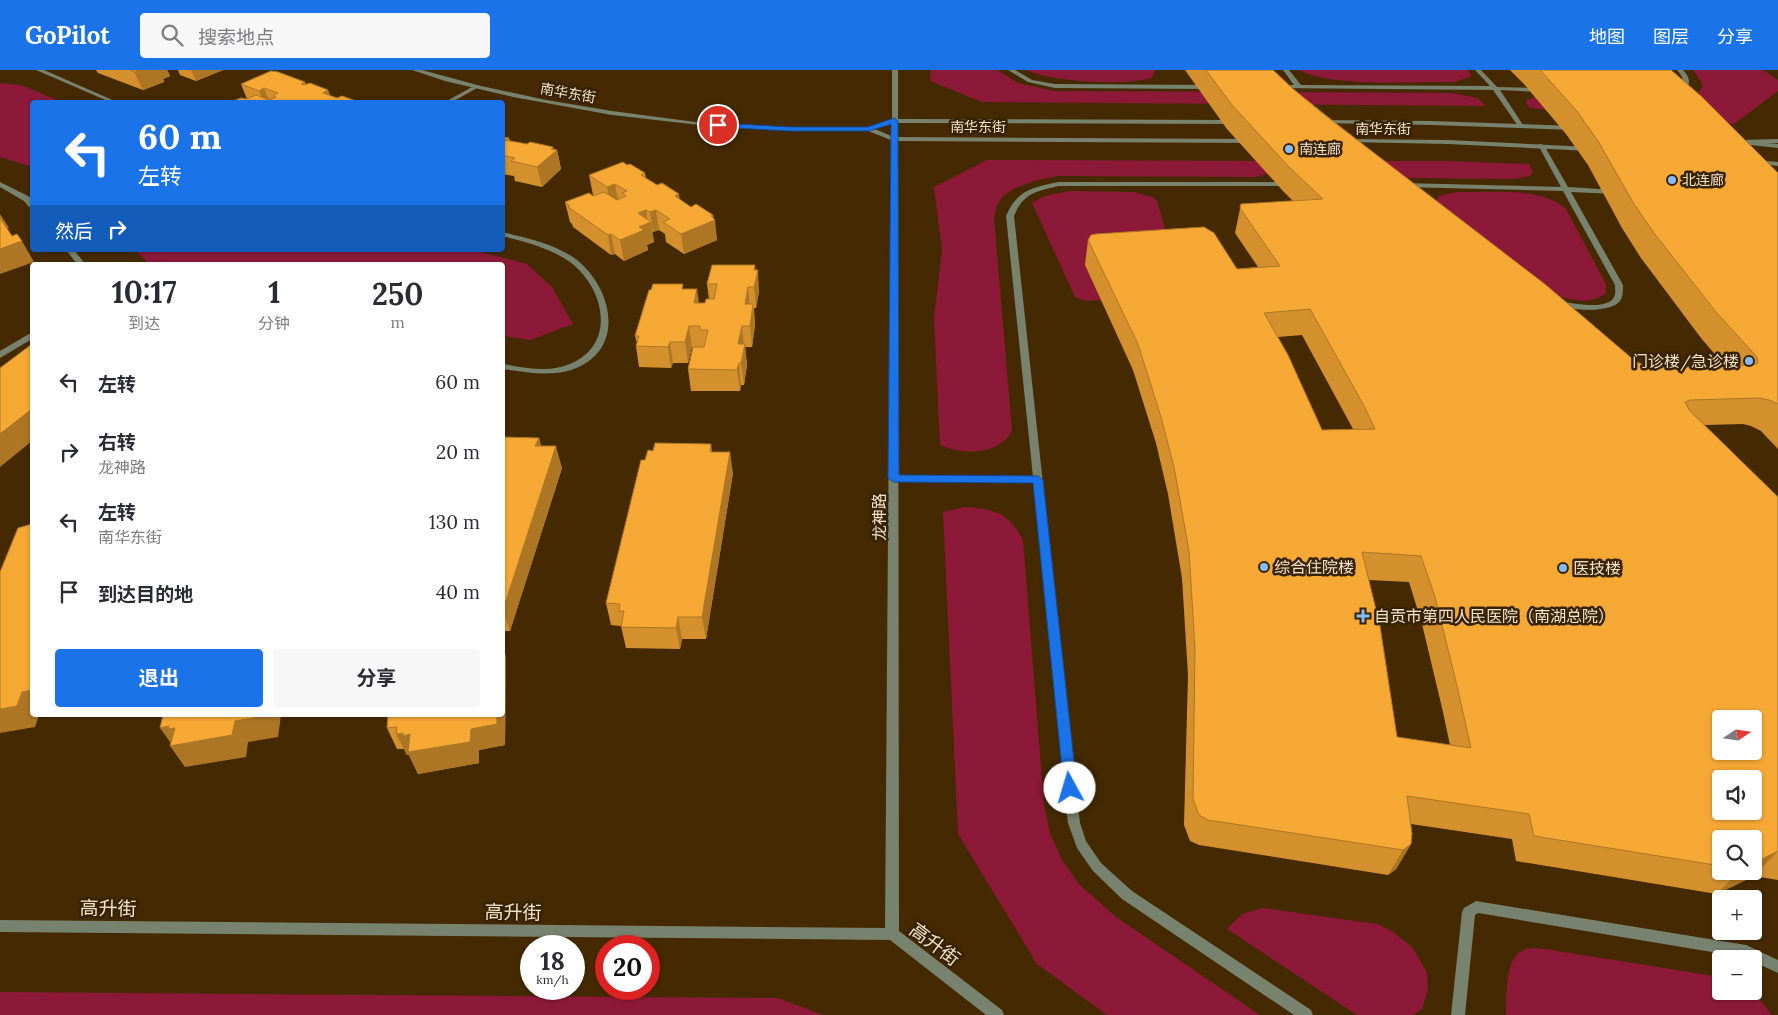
<!DOCTYPE html>
<html lang="zh">
<head>
<meta charset="utf-8">
<style>
	body { margin:0; font-family:Lora,"Noto Sans SC",serif; background:#f7f7f7; color:#2b2b33; height:100vh; display:flex; flex-direction:column; font-size:19px; white-space:nowrap }
	* { box-sizing:border-box; margin:0 }
	p { font-size:16px; color:#7c7c81 }
	.icon { flex:none; width:28px; height:28px; fill:none; stroke:currentColor; stroke-width:2; stroke-linecap:round; stroke-linejoin:round }
	.map { position:relative; flex:1; overflow:hidden }
	.side { position:absolute; left:30px; top:192px; width:475px; height:455px; display:flex; flex-direction:column; background:#fff; border-radius:5px; box-shadow:0 1px 4px #0004 }
	.side>* { flex:none }
	.guide { position:absolute; left:30px; top:30px; width:475px; height:152px; border-radius:5px; box-shadow:0 1px 4px #0004; background:#1a73e8; color:#fff; overflow:hidden }
	.needle { width:32px; rotate:77deg }
	.buttons { position:absolute; left:1712px; top:640px; display:grid; gap:10px }
	.buttons a { display:grid; place-items:center; width:50px; height:50px; border-radius:5px; background:#fff; box-shadow:0 1px 4px #0004; font-size:25px }
	.speed { position:absolute; left:520px; top:865px; display:flex; gap:10px; font-size:25px; font-weight:700; text-align:center }
	.speed>* { display:grid; place-content:center; width:65px; height:65px; border-radius:50%; background:#fff; box-shadow:0 1px 4px #0004; line-height:1 }
	.speed small { font-size:12px; font-weight:400 }
	.speed .limit { border:8px solid #d22; background:#fff; color:#111 }
	.pin { position:absolute; display:grid; place-items:center; width:42px; height:42px; color:#fff; margin:-21px; border:2px solid #fff; border-radius:50%; box-shadow:0 1px 5px #0007 }
	.me { position:absolute; width:55px; margin:-28px; rotate:354deg; stroke-linejoin:round; filter:drop-shadow(0 0 4px #0008) }
	.turn { display:flex; align-items:center; gap:18px; height:105px; padding:0 25px; font-size:22px }
	.turn .icon { width:65px; height:65px; stroke-width:2.5 }
	.turn b { display:block; font-size:35px; line-height:42px }
	.then { display:flex; align-items:center; height:48px; padding:0 25px; background:#0003; gap:10px; font-size:19px }
	.eta { display:flex; justify-content:space-evenly; align-items:center; height:85px; text-align:center }
	.eta b { font-size:30px; font-weight:700; line-height:35px }
	.primary-button { display:flex; gap:10px; margin-top:auto; padding:10px 25px }
	.primary-button a { flex:1; height:58px; border-radius:5px; background:#1a73e8; color:#fff; font-size:20px; font-weight:700; line-height:58px; text-align:center }
	.primary-button a+a { background:#f7f7f7; color:#2b2b33 }
	ul { padding:0; list-style:none }
	li { display:flex; align-items:center; gap:15px; height:70px; padding:0 25px }
	li div { flex:1 }
	li b { display:block; font-size:19px }
	li em { font-style:normal }
	header { display:flex; align-items:center; gap:30px; box-sizing:border-box; height:70px; padding:0 25px; background:#1a73e8; color:#fff }
	header strong { font-size:24px }
	nav { display:flex; gap:28px; margin-inline-start:auto; font-size:18px }
	.search { width:350px; height:45px; background:#f7f7f7; display:flex; align-items:center; gap:12px; box-sizing:border-box; padding:0 18px; border-radius:5px; color:#7c7c81; font-size:19px }
	.map>svg:first-child { display:block }
</style>
</head>
<body>
<header>
<strong>GoPilot</strong>
<div class="search"><svg class="icon" aria-label="search" viewBox="0 0 24 24"><circle cx="10" cy="10" r="6"/><path d="M15 15l6 6"/></svg>搜索地点</div>
<nav><a>地图</a><a>图层</a><a>分享</a></nav>
</header>
<div class="map">
<svg width="1778" height="945" viewBox="0 0 1778 945">
	<rect width="100%" height="100%" fill="#452a01"/>
	<g fill="#8d1938">
		<polygon points="931,0 997,0 1018,13 1054,21 1453,23 1477,28 1486,36 982,32 930,11"/>
		<path d="M1027,0h128v2l-4,6c-24,8 -102,4 -124,-8z"/>
		<path d="M1299,0h169l3,4 -1,3 -16,5c-40,-1 -122,6 -155,-12z"/>
		<polygon points="1693,0 1763,0 1778,10 1778,21 1734,54 1530,38 1526,33 1527,30 1537,26 1694,26 1703,17 1700,10"/>
		<polygon points="0,13 21,15 62,32 32,32 32,97 0,87"/>
		<path d="M987,90l284,1 1,11 -16,5 -198,-1 -24,5 -19,7 -11,7 -7,10 -3,12 18,213c-12,26 -50,25 -72,15l-6,-127 8,-68 -8,-63z"/>
		<polygon points="1295,91 1448,91 1529,94 1533,102 1530,106 1512,109 1327,107"/>
		<polygon points="1070,121 1134,122 1152,127 1157,131 1165,158 1101,230 1086,231 1075,227 1032,133 1044,126"/>
		<path d="M1457,122c32,1 84,-6 109,17l40,75v9c-14,12 -34,7 -50,3l-120,-95 3,-5z"/>
		<polygon points="135,180 473,180 527,194 552,217 573,254 530,270 503,266 502,195 150,195"/>
		<path d="M965,437c28,1 45,7 58,33l21,265 6,28 12,27 17,24 37,33 144,98h-153l-70,-51 -79,-130 -15,-322z"/>
		<polygon points="1262,838 1377,854 1393,862 1413,878 1427,903 1428,919 1422,939 1413,945 1357,945 1227,859 1242,844"/>
		<path d="M1538,878l183,29v14h32l19,24h-266c1,-17 -2,-56 16,-64 4,-3 11,-3 16,-3z"/>
		<polygon points="0,922 778,928 823,945 0,945"/>
	</g>
	<g fill="none" stroke-linecap="round" stroke-linejoin="round">
		<g fill="#77826f" fill-rule="evenodd">
			<polygon points="36,0 44,0 117,32 110,32"/>
			<polygon points="1008,0 1015,0 1032,10 1055,14 1210,15 1213,17 1210,19 1055,18 1028,12"/>
			<polygon points="1283,0 1289,0 1301,15 1490,16 1475,0 1481,0 1497,17 1540,18 1543,20 1540,22 1500,20 1523,55 1520,57 1518,56 1493,20 1275,18 1274,17 1277,15 1294,15"/>
			<path d="M1677,0h6c9,9 8,18 -4,24l-3,-2c8,-9 9,-13 1,-22z"/>
			<polygon points="472,17 477,18 452,32 445,32"/>
			<polygon points="1778,69 1778,73 1741,74 1738,72 1741,70"/>
			<path d="M1539,74l5,1 24,42 47,3 4,2 -4,2 -44,-2 52,93c0,7 0,14 -5,18 -12,10 -52,8 -63,0l4,-2c12,2 48,10 55,-4 2,-4 1,-8 1,-12l-52,-94 -161,-4 -4,-2 4,-2 159,4 -23,-42z"/>
			<polygon points="0,112 30,127 32,131 32,137 29,137 24,131 0,117"/>
			<path d="M1059,112h231l4,2 -4,2h-231c-22,5 -36,7 -45,30l64,591 2,16 6,18 15,22 31,28 179,119 2,5h-19l-172,-116 -29,-28 -16,-23 -9,-25 -2,-16 -33,-324 -139,-2 -5,-3 5,-3 139,2 -27,-261c11,-26 27,-29 53,-34z"/>
			<path d="M502,162c26,6 54,12 75,28 37,30 49,92 -6,110 -23,7 -46,2 -69,-1v-5c21,3 45,9 65,1 50,-18 39,-76 3,-103 -20,-14 -45,-20 -68,-26z"/>
			<polygon points="66,180 74,180 86,195 78,195"/>
			<polygon points="29,264 32,264 32,269 0,288 0,281"/>
			<polygon points="1476,831 1746,875 1778,890 1778,903 1754,892 1754,889 1478,843 1475,845 1465,945 1451,945 1462,842 1464,838"/>
		</g>
		<g fill="#77826f" fill-rule="evenodd">
			<path d="M412,0h10l59,16 65,14 66,11 91,12 71,4h94l24,-7v-50h6v49l337,1 3,2 -3,2 -337,-1v14l352,2 3,2 -3,2 -352,-2 1,790 103,79 2,5h-18l-96,-75 -890,-8v-12l885,8 6,-788 -23,-9 -142,-3 -114,-13 -99,-18 -68,-16zM892,54l-1,12 -16,-7z"/>
			<polygon points="1322,50 1432,51 1573,56 1576,58 1573,60 1432,55 1320,53 1319,52"/>
			<polygon points="1347,69 1448,70 1589,77 1592,79 1589,81 1448,74 1345,72 1345,70"/>
			<polygon points="1734,70 1778,74 1778,78 1732,73 1732,71"/>
			<polygon points="1756,90 1778,92 1778,96 1754,93 1754,91"/>
		</g>
	</g>
	<g fill="#d4902d" fill-rule="evenodd">
		<polygon points="96,0 167,0 170,6 163,9 164,12 143,20 98,3"/>
		<polygon points="178,0 223,0 196,11 180,5"/>
		<path d="M1185,0h88l19,18 343,273 8,4 10,3 72,-2 -24,-28 -60,-80 -19,-30 -34,-63 -22,-31 -42,-50 -14,-14h161l107,103v276l-17,-18 -10,-5 -8,-2 -39,1 74,72v383l-24,-4 -37,18 -201,-33 -4,-22 -101,-15v20l-15,25 -8,6 -189,-30 -9,-4 -6,-16 4,-150 -6,-97 -14,-84 -12,-51 -23,-73 -48,-105 3,-25 149,29 21,-2 -23,-34 6,-29 52,-3 -10,-10 -56,-62zM1302,265l51,94 -31,1 -44,-93zM1369,510l40,2 13,42 21,88 7,33 -53,-8zM1721,769l33,32h-33z"/>
		<polygon points="305,12 306,15 328,20 330,26 337,28 359,32 230,32 247,29 241,14"/>
		<polygon points="502,67 509,68 510,71 527,74 553,77 554,79 557,80 561,99 542,117 515,111 514,106 502,104"/>
		<polygon points="627,95 645,103 646,108 691,137 713,145 717,170 684,184 666,172 665,164 659,160 653,162 652,161 654,172 647,175 648,180 624,191 615,184 611,185 573,157 572,154 570,152 565,132 595,126 593,125 589,105"/>
		<polygon points="755,200 759,221 756,238 754,238 755,255 752,277 745,277 747,295 744,315 741,315 740,321 691,321 688,299 693,277 692,277 688,293 673,293 671,298 639,297 636,276 637,273 635,266 684,219 699,233 705,233 709,229 707,214"/>
		<polygon points="502,367 539,368 541,376 562,398 510,561 502,561"/>
		<polygon points="711,374 712,382 733,403 706,569 682,569 680,579 626,578 621,556 611,555 606,533 645,390 653,381"/>
		<polygon points="506,586 505,675 479,680 479,693 418,704 409,685 407,685 404,679 397,679 387,658"/>
	</g>
	<g fill="#ac7624">
		<polygon points="139,0 167,0 170,6 163,9 164,12 143,20 134,2"/>
		<polygon points="191,0 223,0 196,11"/>
		<polygon points="264,18 270,32 264,32 259,21"/>
		<polygon points="328,20 333,32 323,23"/>
		<polygon points="553,77 554,82 557,80 561,99 542,117 537,97"/>
		<polygon points="615,114 619,134 611,137 607,117"/>
		<polygon points="679,124 682,144 675,126"/>
		<polygon points="646,140 648,153 651,152 654,172 647,175 648,180 624,191 620,170 638,143"/>
		<polygon points="656,140 659,160 653,162 650,142"/>
		<polygon points="0,144 9,158 6,159 0,149"/>
		<polygon points="713,145 714,150 715,150 717,170 684,184 681,164"/>
		<polygon points="611,164 615,184 611,185 608,165"/>
		<polygon points="22,171 34,192 0,204 0,179"/>
		<polygon points="755,195 756,207 758,200 759,221 756,238 754,217 754,200"/>
		<polygon points="748,217 750,238 745,234"/>
		<polygon points="697,219 700,240 694,233"/>
		<polygon points="753,234 755,255 752,277 750,256"/>
		<polygon points="689,256 692,277 688,293 685,272"/>
		<polygon points="742,256 744,277 738,274"/>
		<polygon points="670,272 673,293 671,298 668,277"/>
		<polygon points="745,274 747,295 744,315 741,293"/>
		<polygon points="739,293 741,315 740,321 737,300"/>
		<polygon points="32,339 32,371 0,397 0,364"/>
		<polygon points="539,368 544,390 535,376"/>
		<polygon points="556,376 562,398 510,561 503,540"/>
		<polygon points="730,382 733,403 706,569 702,547"/>
		<polygon points="678,547 682,569 680,579 676,558"/>
		<polygon points="502,575 506,586 505,675 479,680 479,693 418,704 409,685 407,685 396,664 403,663 410,664 471,659 497,645 502,645"/>
		<polygon points="32,620 32,645 39,645 35,657 0,663 0,639 22,622"/>
		<polygon points="265,645 281,645 278,667 248,672 246,687 185,697 170,676 173,676 160,658 169,656 175,658 235,651"/>
		<polygon points="1411,774 1396,799 1388,805 1403,780"/>
		<polygon points="1778,781 1754,806 1717,824 1739,801 1754,801 1754,793"/>
	</g>
	<g fill="#f6a834" stroke="#ac7624" fill-rule="evenodd">
		<polygon points="130,0 139,0 134,2"/>
		<path d="M1206,0h67l19,18 34,28 220,169 89,76 8,4 10,3 101,-3 4,-2 -1,-6 -41,-45 -62,-79 -20,-29 -36,-63 -22,-31 -36,-40h131l30,26 77,77v231l-9,-4 -9,-2 -70,2 -5,2 5,9 88,86v354l-24,12v-24h-33v27l-187,-30 -5,-22 -122,-18 5,38 -1,10 -8,6 -195,-30 -9,-5 -6,-16 2,-151 -6,-97 -15,-84 -13,-50 -23,-73 -50,-104 3,-5 5,-1 108,-7 10,6 23,36 43,-3 -40,-58 1,-4 82,-5 -34,-32 -57,-62zM1310,239l53,95 12,25 -53,1 -34,-75 -24,-42zM1362,482l59,4 14,41 22,89 14,62 -74,-11 -17,-111zM1721,649h33v32h-33zM1721,709h33v32h-33z"/>
		<polygon points="271,1 278,2 305,12 301,14 304,15 310,13 328,20 323,23 337,28 342,26 359,32 230,32 241,28 246,29 256,25 269,30 276,27 273,25 278,23 264,18 259,21 241,14"/>
		<polygon points="502,67 509,68 505,70 527,74 530,72 553,77 551,79 557,80 537,97 511,91 515,88 502,85"/>
		<polygon points="623,92 627,95 630,94 645,103 641,105 657,115 662,113 679,124 675,126 691,137 696,134 713,145 711,146 715,150 681,164 663,152 670,149 656,140 650,142 646,140 638,143 651,152 639,157 644,160 620,170 611,164 608,165 568,137 570,136 565,132 589,123 593,126 604,122 617,130 626,126 622,123 627,121 615,114 607,117 589,105"/>
		<polygon points="0,148 12,166 17,164 22,171 0,179"/>
		<polygon points="712,195 755,195 754,200 758,200 754,217 748,217 745,234 753,234 750,256 742,256 738,274 745,274 741,293 739,293 737,300 688,299 693,277 704,277 708,260 700,260 700,256 689,256 685,272 670,272 668,277 636,276 639,266 635,266 649,220 651,220 653,214 683,214 682,219 697,219 694,233 705,233 706,229 714,229 717,214 707,214"/>
		<polygon points="32,274 32,339 0,364 0,298"/>
		<polygon points="502,367 539,368 535,376 556,376 503,540"/>
		<polygon points="655,373 711,374 710,382 730,382 702,547 678,547 676,558 621,557 624,541 619,541 620,534 606,533 641,390 645,390 648,380 653,381"/>
		<polygon points="32,454 32,620 22,622 17,636 0,639 0,502 18,458"/>
		<polygon points="163,645 265,645 265,646 235,651 232,665 170,676 175,658 168,659 169,656 160,658"/>
		<polygon points="388,645 497,645 497,654 471,659 470,672 408,682 410,664 403,666 403,663 396,664 397,657 387,658"/>
	</g>
	<polygon fill="#1a73e8" stroke="#114b97" points="894,48 898,51 899,405 1038,406 1043,410 1077,718 1075,722 1070,724 1066,722 1064,718 1033,413 894,412 888,408 891,54 869,61 790,61 718,57 714,55 718,53 790,57 868,57"/>
	<g fill="#84bcfb" stroke="#372204" stroke-width="2">
		<circle cx="1289" cy="79" r="5"/>
		<circle cx="1672" cy="110" r="5"/>
		<circle cx="1749" cy="291" r="5"/>
		<circle cx="1264" cy="497" r="5"/>
		<circle cx="1563" cy="498" r="5"/>
		<path d="M1360.5 538.5h5v5h5v5h-5v5h-5v-5h-5v-5h5z"/>
	</g>
	<g text-anchor="middle" dominant-baseline="central" stroke-width="5" stroke-linejoin="round" paint-order="stroke">
		<g font-size="14" fill="#f3e2ce" stroke="#372204">
			<text transform="translate(568 23) rotate(10)">南华东街</text>
			<text x="978" y="57">南华东街</text>
			<text x="1383" y="59">南华东街</text>
		</g>
		<g font-size="14" fill="#f3e2ce" stroke="#372204" text-anchor="start">
			<text x="1299" y="79">南连廊</text>
			<text x="1682" y="110">北连廊</text>
		</g>
		<g font-size="16" fill="#f3e2ce" stroke="#372204" text-anchor="start">
			<text x="1739" y="291" text-anchor="end">门诊楼/急诊楼</text>
			<text x="1274" y="497">综合住院楼</text>
			<text x="1573" y="498">医技楼</text>
			<text x="1374" y="546">自贡市第四人民医院（南湖总院）</text>
		</g>
		<g font-size="16" fill="#f3e2ce" stroke="#372204">
			<text transform="translate(879 447) rotate(-90)">龙神路</text>
		</g>
		<g font-size="19" fill="#f3e2ce" stroke="#372204">
			<text transform="translate(108 838) rotate(1)">高升街</text>
			<text transform="translate(513 842) rotate(1)">高升街</text>
			<text transform="translate(935 874) rotate(37)">高升街</text>
		</g>
	</g>
</svg>
<div class="buttons">
<a><svg class="needle" viewBox="-14 -14 28 28"><path d="M0-13l5 13h-10z" fill="#e53935"/><path d="M0 13l5-13h-10z" fill="#7c7c81"/></svg></a>
<a><svg class="icon" aria-label="sound" viewBox="0 0 24 24"><path d="M4 9h4l5-4v14l-5-4H4zM17 9q2 3 0 6"/></svg></a>
<a><svg class="icon" aria-label="search" viewBox="0 0 24 24"><circle cx="10" cy="10" r="6"/><path d="M15 15l6 6"/></svg></a>
<a>+</a>
<a>−</a>
</div>
<div class="speed"><div>18<small>km/h</small></div><div class="limit">20</div></div>
<div class="pin" style="left:718px;top:55px;background:#d93025"><svg class="icon" aria-label="arrive" viewBox="0 0 24 24"><path d="M6 21V4h12l-3 4 3 4H6"/></svg></div>
<svg class="me" style="left:1070px;top:718px" viewBox="-20 -20 40 40"><circle r="19" fill="#fff"/><path d="M0-13L10 11 0 6-10 11z" fill="#1a73e8"/></svg>
<div class="guide">
<div class="turn"><svg class="icon" aria-label="left" viewBox="0 0 24 24"><path d="M17 20v-9H6M10 6l-5 5 5 5"/></svg><div><b>60 m</b>左转</div></div>
<div class="then">然后<svg class="icon" aria-label="right" viewBox="0 0 24 24"><path d="M7 20v-9h11M14 6l5 5-5 5"/></svg></div>
</div>
<section class="side">
<div class="eta">
<div><b>10:17</b><p>到达</p></div>
<div><b>1</b><p>分钟</p></div>
<div><b>250</b><p>m</p></div>
</div>
<ul>
<li><svg class="icon" aria-label="left" viewBox="0 0 24 24"><path d="M17 20v-9H6M10 6l-5 5 5 5"/></svg><div><b>左转</b></div><em>60 m</em></li>
<li><svg class="icon" aria-label="right" viewBox="0 0 24 24"><path d="M7 20v-9h11M14 6l5 5-5 5"/></svg><div><b>右转</b><p>龙神路</p></div><em>20 m</em></li>
<li><svg class="icon" aria-label="left" viewBox="0 0 24 24"><path d="M17 20v-9H6M10 6l-5 5 5 5"/></svg><div><b>左转</b><p>南华东街</p></div><em>130 m</em></li>
<li><svg class="icon" aria-label="arrive" viewBox="0 0 24 24"><path d="M6 21V4h12l-3 4 3 4H6"/></svg><div><b>到达目的地</b></div><em>40 m</em></li>
</ul>
<div class="primary-button"><a>退出</a><a>分享</a></div>
</section>
</div>
</body>
</html>
